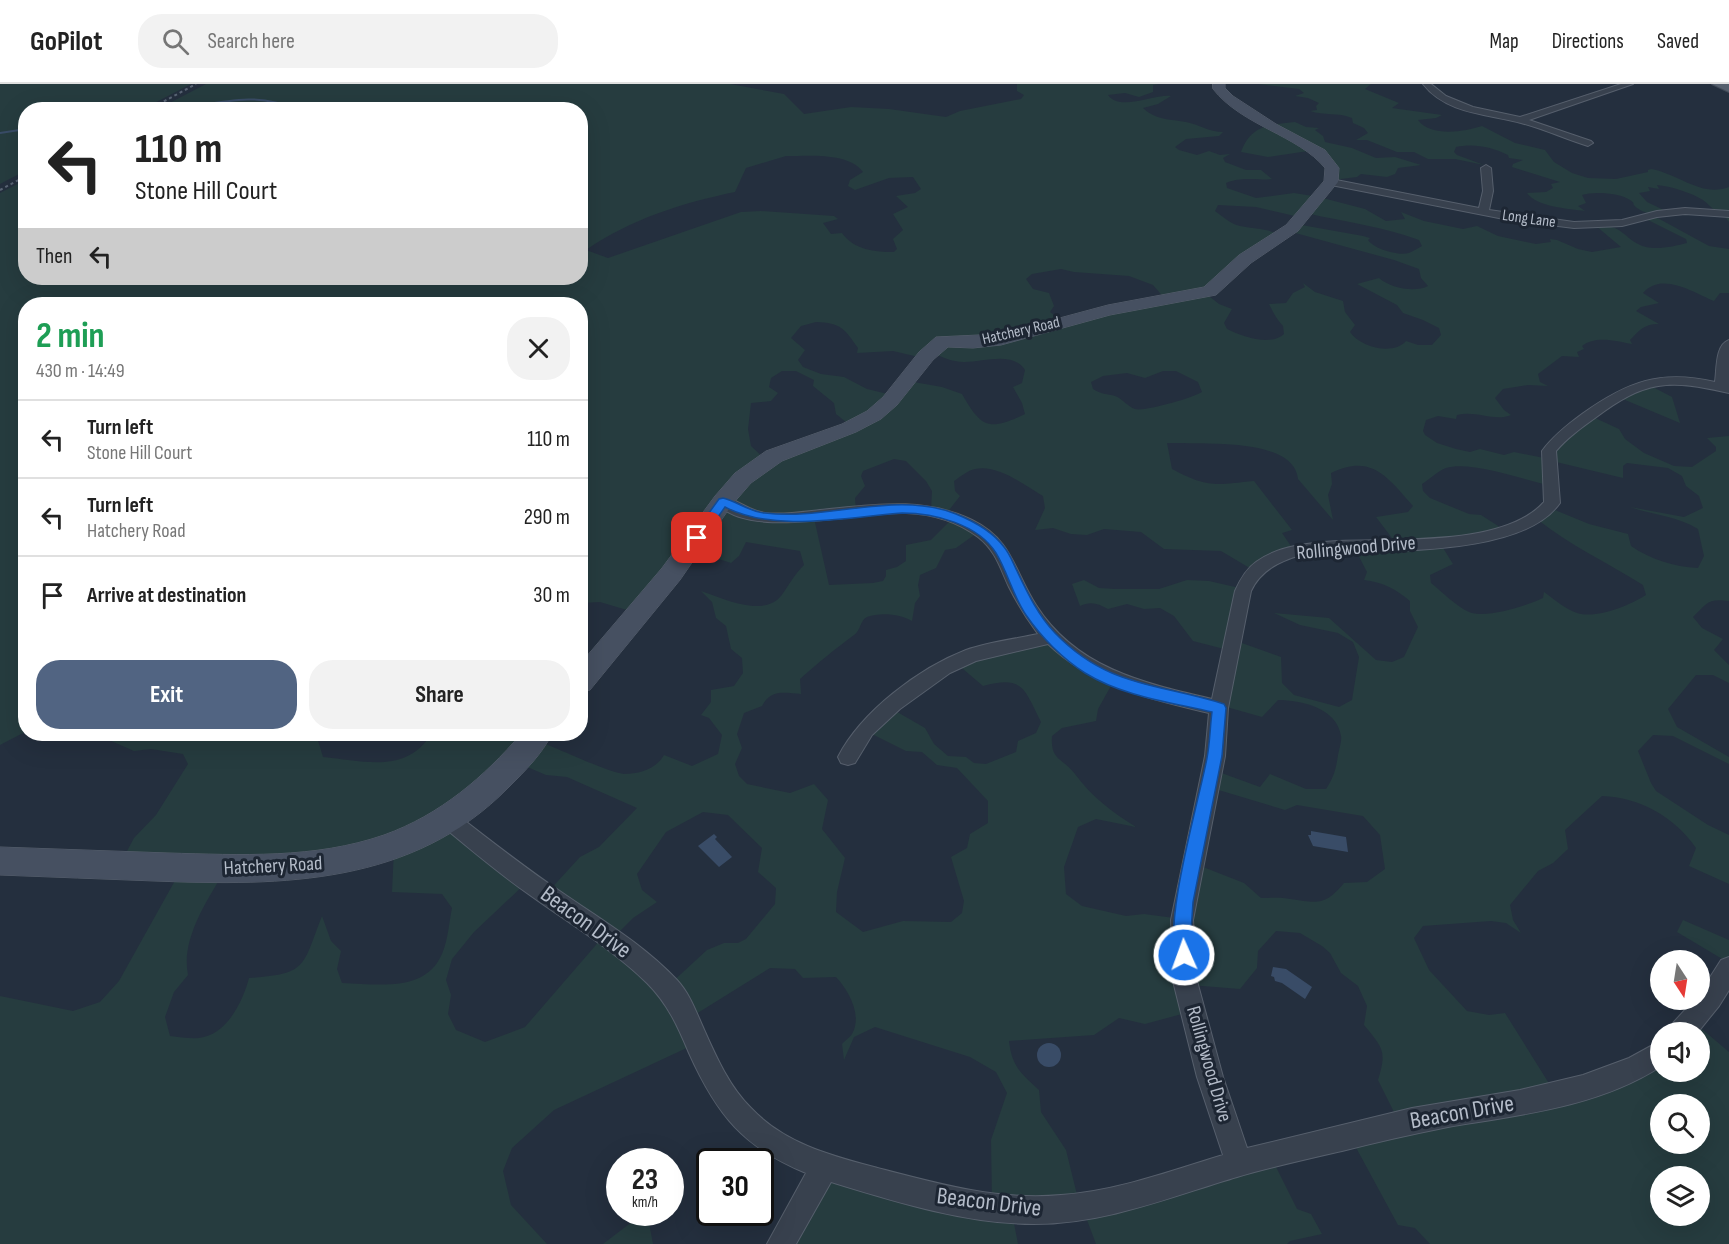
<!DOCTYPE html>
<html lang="en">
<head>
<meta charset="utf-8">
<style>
	body { margin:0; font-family:"Sofia Sans Condensed",sans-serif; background:#f2f2f2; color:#222; height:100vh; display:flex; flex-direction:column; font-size:22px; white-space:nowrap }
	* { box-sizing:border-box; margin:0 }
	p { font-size:20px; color:#767676 }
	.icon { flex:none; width:33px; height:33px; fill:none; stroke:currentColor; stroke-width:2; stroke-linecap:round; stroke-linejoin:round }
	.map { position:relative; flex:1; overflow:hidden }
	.side { position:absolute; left:18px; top:213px; width:570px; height:444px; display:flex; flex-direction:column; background:#fff; border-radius:24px; box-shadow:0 6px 24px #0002 }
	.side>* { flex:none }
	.banner { position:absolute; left:18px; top:18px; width:570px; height:183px; border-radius:24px; box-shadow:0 6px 24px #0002; background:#fff; color:#222; overflow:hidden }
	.needle { width:39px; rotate:168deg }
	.fabs { position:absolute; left:1650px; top:866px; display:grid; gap:12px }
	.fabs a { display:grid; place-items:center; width:60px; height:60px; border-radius:50%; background:#fff; box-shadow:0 6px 24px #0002; font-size:30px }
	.speed { position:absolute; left:606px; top:1064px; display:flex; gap:12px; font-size:30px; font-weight:700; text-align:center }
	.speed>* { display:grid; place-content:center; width:78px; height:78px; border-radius:50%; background:#fff; box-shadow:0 6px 24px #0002; line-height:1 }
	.speed small { font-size:15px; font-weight:400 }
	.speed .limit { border:3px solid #111; border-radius:9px; background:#fff; color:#111 }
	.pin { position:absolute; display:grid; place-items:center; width:51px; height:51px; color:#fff; margin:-26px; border-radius:12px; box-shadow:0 3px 9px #0006 }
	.me { position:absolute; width:66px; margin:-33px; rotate:358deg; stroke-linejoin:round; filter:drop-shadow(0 0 4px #0008) }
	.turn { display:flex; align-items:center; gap:21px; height:126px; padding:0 18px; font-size:27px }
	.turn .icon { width:78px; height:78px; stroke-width:2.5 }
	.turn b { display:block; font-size:42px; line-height:51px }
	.then { display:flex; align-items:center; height:57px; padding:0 18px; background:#0003; gap:12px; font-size:22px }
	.round { display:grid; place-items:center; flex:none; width:63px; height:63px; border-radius:24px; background:#f2f2f2 }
	.summary { display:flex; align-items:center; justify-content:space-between; height:102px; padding:0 18px }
	h1 { font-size:36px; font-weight:700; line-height:45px; color:#1e9e55 }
	.action { display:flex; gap:12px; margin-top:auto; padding:12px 18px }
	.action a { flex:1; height:69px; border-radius:24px; background:#516482; color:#fff; font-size:24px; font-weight:700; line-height:69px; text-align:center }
	.action a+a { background:#f2f2f2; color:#222 }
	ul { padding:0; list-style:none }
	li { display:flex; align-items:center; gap:18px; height:78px; padding:0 18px; border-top:2px solid #e0e0e0 }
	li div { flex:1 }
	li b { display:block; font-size:22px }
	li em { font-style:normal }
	header { display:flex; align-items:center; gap:36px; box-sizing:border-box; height:84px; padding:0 30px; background:#fff; border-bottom:2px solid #e0e0e0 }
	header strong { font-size:28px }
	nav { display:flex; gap:33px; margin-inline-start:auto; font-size:21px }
	.search { width:420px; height:54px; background:#f2f2f2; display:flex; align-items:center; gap:15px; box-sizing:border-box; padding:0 21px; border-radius:24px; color:#767676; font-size:22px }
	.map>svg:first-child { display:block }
</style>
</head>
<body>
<header>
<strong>GoPilot</strong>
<div class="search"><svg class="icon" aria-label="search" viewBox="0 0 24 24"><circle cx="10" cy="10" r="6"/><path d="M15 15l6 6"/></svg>Search here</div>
<nav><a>Map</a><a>Directions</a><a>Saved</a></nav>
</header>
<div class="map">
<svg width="1729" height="1160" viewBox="0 0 1729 1160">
	<rect width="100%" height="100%" fill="#242f3e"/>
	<g fill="#263c3f" fill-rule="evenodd">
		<polygon points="0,0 191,0 143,25 26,26 25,87 0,100"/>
		<path d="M206,0h524l54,10 20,20 47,-7 38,2 57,8 14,-6 61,-12 3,-4 -7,-4v-7h142l-6,1v7l-14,5 -14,-4 -17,2c12,17 46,-1 63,1l-13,8 -15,4c13,13 31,11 47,15 12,3 20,9 33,9l-4,4 -33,3 -11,8 4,3 18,5 12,-4 11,4 10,-1 -7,4 2,4 21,8h15l11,9c-18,2 -28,-3 -46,4l1,5 29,10 38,-5 25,4 46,12 21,12 19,-2 -4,-7 23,9 39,8 14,-3 21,10 38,8 15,-2 -1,-3 7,1 21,9 14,3 29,-5 -25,-21c28,-3 28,15 50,21 12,3 30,-1 41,-4l-1,-4 -40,-20 8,-3 55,30 20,3v44h-9l-6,8c-20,-8 -52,-30 -71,-8l16,10 -18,4 -5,4 23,13c-15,0 -19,6 -29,16l2,4c-15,-3 -37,-9 -50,2l2,3 -7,3 2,5 -17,-1 -24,18 2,8 8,4 -20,-1 -25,4 -8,9 9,12 7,5c-16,7 -35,-5 -54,0l-1,4 -18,-3 -12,4 -3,11 2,4 12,8 19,6 14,3 10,-3 24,6 10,-3 35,7 1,-9 43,-33 26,12 6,10 19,14 30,13 18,1 24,-16v-4l-9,-9 22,-2v165c-21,-3 -22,2 -36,16l9,11 21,11 -9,11 15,15v18l-16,-8h-17l-28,34 9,18 52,30v7l-56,-28 -20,-1 -15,16 13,32 5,8 52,34 21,10v49l-40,-18 7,-18c-21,-31 -57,-51 -94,-52l-37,34 3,19 -15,14 -15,8 -28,34 3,15 8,13 -15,-10 -15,-2 -68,5 -9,12 15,32 38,41 22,4 16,-2 50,80 105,-35v13h40v-39h-15l11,-8 33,28v192h-299l-15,-16 -17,-3 -45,-83 48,-16 -23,-46c9,-29 5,-32 -14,-55l3,-19 -9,-20 -17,-13 -11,-20 -8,-7 -22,-13 -24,-2 -18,20 -1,17 -17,21 -50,-4 3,26 -48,13 -26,-6 -25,17 -85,6c3,26 12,32 30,49l2,22 25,38 14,57 -68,6 6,31h-234l41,-75 167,33 -1,-62 16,-47 -11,-21 -26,-15 -95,-30 -21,10 -10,23 -2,-16c3,-3 8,-7 10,-10 11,-19 -4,-44 -16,-57l-33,1 -8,-9 -25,-1 -82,51 5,26 -139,65 -42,38 -9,23 8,34 36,39h-547v-248l73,15 27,-9 19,-21 58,-104 -58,-11 15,-28 22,-23 32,-51 -5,-10 -32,-5 -17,2 -25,-11 -47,-6h254l7,23c41,4 84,17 108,-23h87l18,3v3c18,7 74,33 88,34 16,0 32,-5 40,-19l28,11 26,-12 4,-19 -13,-17 -8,-3 10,-13v-12l23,-4 9,-13 -1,-15 -11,-9 -5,-23 -10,-8 -4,-16 -11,-11c21,7 62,27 80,5 8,-11 13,-21 23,-31l-4,-14 -54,-9 -7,14 -8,7 -40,-13 -54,63 -37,-11 -19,1 -1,-299h-554l-1,428 -25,13v-552l25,-13 1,98h554v-168l-422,-1zM786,72c23,0 63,-4 77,16l-13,8 -2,6 7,4 34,-12 24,-1 8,12 -6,4 -19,3 12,11 -15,7 10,16 -10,9 4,10 -3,3c-19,0 -40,-2 -52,-19l-11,1 -8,-11 15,-4 -4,-3 -73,-5 -20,1 -133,46 -22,-8c45,-31 96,-47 149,-58l11,-24zM1218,121l38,2 43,10 7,-4c38,9 76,13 113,27l3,6c-4,2 -8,5 -13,7 -11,3 -35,-4 -41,-13l2,-2 -7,-2 -67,-12 -8,7 106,29 25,9 2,9 7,8c-13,7 -38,2 -49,-8l-22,6 40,21 6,8 20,7 16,8 2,7 -9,10h-14l-12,-4c-13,15 -46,6 -56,-9l5,-7 -10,-13 -2,-11 -28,-9 -12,-9 2,4 -12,6 -7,10 -17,1c4,8 8,16 14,22l1,8c-13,13 -43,2 -57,-5l-3,-6 8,-14 -13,-5 -14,-11 73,-59c-14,-6 -24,-5 -38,-8 -9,-2 -17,-9 -25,-15zM1061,185l13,3 55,4 24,9 13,15 -102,22 -14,-10 4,-6 -5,-13 -16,-4 -7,-10 6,-5zM816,238c25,1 28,6 42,26l-1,5 36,-2 30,7 9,-5c8,3 16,7 23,8 21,5 56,-13 70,9l-3,13 -9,4 9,16 3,11c-37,18 -44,13 -63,-20l-20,-7 -34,-6 -16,14 -25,-6 -23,-12 -23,-3 -18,-7 -5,-7 7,-10 -14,-12 10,-12zM782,287h14l18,9 -1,6 21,17 2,11 16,13 -86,33 -15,-14 -3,-17 3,-26 20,-2 7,-8 -9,-6 2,-9zM1163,287h13l22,11 4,10c-9,6 -59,20 -67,17 -7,-2 -12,-10 -20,-13 -8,-2 -14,-2 -22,-7l-2,-7 12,-6 24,-3 18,5zM1167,359c32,2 127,-7 131,36l35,41 -5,-25 4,-11 -1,-11c41,-20 57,5 82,33l-5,6 -32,5 19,25 -41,5 13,25 -3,8c18,2 32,9 46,21v10l8,16 -14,30 -12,5 -16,-2 -47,-42 -55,-5 26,12 38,8 15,9 6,15 -7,43 -13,7 -45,-12 -12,-12 -1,-26 -42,-15 5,-53 -35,-8 -22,-1 -28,9h-44l-16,-1 -15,-8 -12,4 8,22c10,-5 18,-3 28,3l19,-5 17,5 16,-1 14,8 19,25 35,9 -5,56 39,11 16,-17c23,0 59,8 63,36 1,6 -2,13 -3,19 -2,14 -4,22 -12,34h-20l-36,-15 -10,13 -44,-16 -4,17 73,22 12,-5 66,11 17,19 5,34 -18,13 -23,1c-19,23 -26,20 -54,16 -9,-2 -19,-1 -29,-1l-17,-15 -46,-18 -16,54 -38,-5 -18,2 -44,-10 -16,-12 -2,-27 14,-40 18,-8 40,8c-24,-15 -44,-30 -61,-53 -12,-16 -25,-13 -23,-38l10,-8 34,-7 2,-12 14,-25 -59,-46 -97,25 27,23c41,-11 41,3 58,36l-5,11 -18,8 -2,11 -30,12 -12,-1 -8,-6 -18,-1 -14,-12 -9,-16 -33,-19 -24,23 38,19 16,1 15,13 20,3 31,33v22l-18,11 -3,14 -16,9 13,44 -2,12 -11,9 -48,-1 -40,11 -27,-20 1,-20 8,-34 -23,-29 6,-29 -14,-16 -24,9 -43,-9 -8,-8 -4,-12 7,-16 -5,-14 7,-21 18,-7c9,-17 22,-13 39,-12l-1,-15c19,-17 35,-30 54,-44 7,-5 6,-15 13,-18 13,-5 34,-3 45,4l3,-18 5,-7 -2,-11 2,-10 16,-7 9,-18 11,-2 21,-15 -24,-15 -22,22 -25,5v16l-9,6 -11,3v6l-3,5 -10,2 -44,2 -15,-67 42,-7 -1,-13 10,-12 -4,-10 2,-5 31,-12 12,2 20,20 6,10 -1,19 15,4 14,-18 -5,-5 -1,-10c6,-4 14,-11 21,-12 23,-5 49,16 68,27l2,12 -10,22 18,-2 18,6 16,1 17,-6 37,3 23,17 57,2 32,19 42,-18 -13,-19 10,-3 -38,-49c-40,4 -46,7 -82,-12zM1552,377l71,17v-12l4,-3 41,5 14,8 4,10 13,10 4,12 -19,9 -54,-10c23,8 47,9 68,22l6,27 -6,12c-24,-1 -48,-9 -67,-22l-3,-12 -39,-10 -39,-16 -12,12c33,26 70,43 105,65l3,10c-18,11 -49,24 -69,18 -12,-4 -23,-14 -33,-21l-1,6c-17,8 -57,21 -74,14 -13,-6 -27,-20 -38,-29l-1,-8 23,-11 -13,-21 66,-12 -25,-16 -12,-1 -39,-16 -7,-7 -1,-7c8,-5 16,-13 24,-16 25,-8 80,13 107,18zM518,679l28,12 21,2 70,31 -38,39 -19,10 -33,36 55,45 -77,89 -40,15 -29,-12 -8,-16 3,-19 -5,-15 6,-21 22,-27 52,-49 -75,-63zM703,728l25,3 34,33 -4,24 18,16 -1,16 -29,35 -8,4h-14l-17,7 -38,35 -52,-51 16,-16 24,-16 -15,-12 -5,-16 29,-42zM394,765l-2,43 50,2 10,14c-3,15 -4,32 -10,46 -17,39 -64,30 -100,29l-5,-14 4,-18 -10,-10 -9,-25c-20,51 -14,58 -73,62 -6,23 -22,57 -50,60 -9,1 -19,-1 -29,-2l-5,-19 9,-25 14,-17c-7,-33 16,-70 33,-98zM1660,1020h40v39h-40zM1660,1092h40v39h-40z"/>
		<path d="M1258,0h113l-6,5 34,14 -7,5 50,7 -6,3 -18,2c12,17 46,12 64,6l33,17 30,7 9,12 18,11 16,5 28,1 32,-7v-2l3,-1c26,4 51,29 78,18v35l-6,-8c-9,-2 -12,-8 -20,-14 -11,-7 -33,-14 -46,-15l2,4 -11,-2 2,4 -11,2 8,9 23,11c-12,2 -23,2 -33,-5 -7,-6 0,-3 -7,-8 -9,-7 -37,-9 -48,-5l4,8 -8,3 7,5c-16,-2 -48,-4 -58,-18l19,-1 7,-4 -2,-4 9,-2 -48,-15 1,-3 10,-4 -14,-2 -1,-3c-16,-8 -34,-12 -52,-8l-2,5 3,3 27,10 -29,-6h-27l-14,-7h-17l-30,-12h-11l12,-7 -4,-5 -11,-5 -1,-5c-14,-6 -28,-2 -42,-7l7,-1 -1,-4 3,-3 -11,-5 -13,-2 9,-3 -5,-4z"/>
		<path d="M1295,38l11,5 13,1 -4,2 8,6 2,6 27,6 24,10 19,-1 26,8 -23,3 -3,6 -8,3 -26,-3 -4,3 -24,3 -18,-30 -47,7 -27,-5c10,-26 25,-27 54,-30z"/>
		<polygon points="1647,300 1672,313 1680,339 1618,313"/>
		<polygon points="1683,836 1729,856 1729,879 1677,848"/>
		<polygon points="1272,1075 1297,1125 1311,1130 1322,1150 1290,1157 1287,1160 1096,1160 1084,1128"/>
		<polygon points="645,1128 647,1128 653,1160 603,1160"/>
	</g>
	<g fill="#394c67">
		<polygon points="1311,747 1346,753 1348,768 1313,762 1308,751 1311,751"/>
		<polygon points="714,750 717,753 715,755 732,773 719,783 698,762"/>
		<polygon points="1273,883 1286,885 1312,903 1305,915 1282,899 1275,897 1274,893 1271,892"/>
		<circle cx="1049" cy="971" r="12"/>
	</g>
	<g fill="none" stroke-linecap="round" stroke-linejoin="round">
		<g stroke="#394c67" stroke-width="2">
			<path d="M172,26c40,-5 85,-21 122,0"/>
			<polyline points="0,49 26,45"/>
		</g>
		<defs>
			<g id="street">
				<path d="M1423,0h8l15,12 27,11 47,10 101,-33h12l-104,36 62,21 2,2 -5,3c-23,-7 -44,-17 -67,-23 -33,-9 -75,-9 -98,-39z"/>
				<polygon points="1486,81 1491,84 1493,107 1489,126 1574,138 1622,136 1657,127 1685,124 1729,127 1729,133 1685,130 1657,133 1622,142 1574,144 1509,136 1331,101 1326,98 1331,95 1479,124 1483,107 1481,84"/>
				<path d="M1729,256v53c-60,-14 -84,-13 -134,25 -14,10 -28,20 -39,33l4,52c-41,58 -192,45 -259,52 -21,6 -40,15 -50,36l-23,117 -3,48 -32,164 4,61 26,96 24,71 165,-40 108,-18 63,-15 46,-17 31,-17v26c-62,40 -140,48 -212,60 -35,7 -71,15 -106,24 -35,8 -71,16 -105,26 -67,20 -132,47 -203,47 -68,0 -138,-22 -203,-42l-35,62h-29l39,-71c-63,-26 -89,-58 -117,-120 -11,-26 -21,-49 -42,-70 -36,-35 -80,-61 -120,-90 -30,-21 -58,-45 -86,-68l-3,-6 3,-6 7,-3 7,3c37,29 73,57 112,83 38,26 78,50 110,84 12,13 18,29 25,45 13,29 26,60 49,83 33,35 78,47 123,59 61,16 124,34 187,28 56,-4 109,-24 162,-40l-26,-78 -24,-96 -2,-61 34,-164 4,-43c-59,-14 -116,-26 -161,-69l-72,17 -26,12 -50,36 -28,26 -17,28 -7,2 -7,-2 -3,-6c23,-45 81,-89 128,-107 23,-8 49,-11 72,-16 -11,-15 -21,-31 -29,-47 -9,-19 -13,-36 -31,-50 -20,-15 -46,-23 -72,-24 -46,-2 -161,29 -191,-12l8,-5c15,4 26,15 42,17 18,2 37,-1 55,-3 52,-5 103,-14 152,10 41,20 42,51 64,85 40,63 107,78 176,94l23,-108c5,-11 11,-22 21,-29 23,-17 55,-19 83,-21 57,-3 165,6 205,-39l-2,-51c11,-15 25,-26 40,-37 45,-32 78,-45 133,-32 2,-13 0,-37 14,-42z"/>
				<polygon points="1729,873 1729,906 1719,922 1698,948 1670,948 1673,939 1695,915 1700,915 1700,909 1721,876"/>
			</g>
			<g id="secondary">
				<path d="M1213,0h12v4l8,8 43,28 49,26 14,18 -1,14 -40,49 -47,32 -35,32 -106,20 -109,30 -28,3 -25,-1 -15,13 -36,45 -16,14 -25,13 -74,29 -31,22 -20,23 -51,74 -90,110 -10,3v-29l82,-96 53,-72 20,-23 31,-22 76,-27 25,-13 16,-14 36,-45 17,-15 64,-3 108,-29 96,-18 35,-32 47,-30 38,-44 1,-13c-27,-33 -83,-42 -112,-79z"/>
				<path d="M521,650h31c-10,20 -27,37 -43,53 -96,98 -226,99 -354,94 -52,-2 -103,-4 -155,-6v-28c56,2 112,4 168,6 72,2 147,6 216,-18 56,-20 100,-58 137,-101z"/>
			</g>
			<polygon id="primary" points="1712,0 1729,0 1729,8"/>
		</defs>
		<use href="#street" stroke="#565f6c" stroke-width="2"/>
		<use href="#secondary" stroke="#565f6c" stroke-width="1"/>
		<use href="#primary" stroke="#414a57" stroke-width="2"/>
		<use href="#street" fill="#38414e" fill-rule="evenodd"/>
		<use href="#secondary" fill="#465061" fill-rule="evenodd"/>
		<use href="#primary" fill="#56606e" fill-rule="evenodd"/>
		<g stroke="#5a6575" stroke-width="2" stroke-dasharray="3 3" stroke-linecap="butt">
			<polyline points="148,26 196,0"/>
			<polyline points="0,106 26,92"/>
		</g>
	</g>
	<path fill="#1a73e8" stroke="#114b97" stroke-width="1.5" d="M723,414c15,4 27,14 42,15 61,8 132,-23 191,1 17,7 37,18 48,33 6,7 9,16 13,24 11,23 21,44 38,62 53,55 103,50 169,71l2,4 -4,48 -29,146 -2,30 1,23 -2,6 -6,2 -7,-2c-15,-36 22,-160 30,-203 3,-15 3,-31 5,-46 -43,-10 -90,-16 -127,-39 -22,-14 -44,-36 -59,-58 -13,-19 -18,-42 -30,-62 -18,-29 -62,-40 -94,-40 -55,4 -127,20 -177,-6l-24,34h-8v-6l26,-36z"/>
	<g text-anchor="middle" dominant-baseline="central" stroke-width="6" stroke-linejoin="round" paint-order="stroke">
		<g font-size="16" fill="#b4bcc9" stroke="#1d2633">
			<text transform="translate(1529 135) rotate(8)">Long Lane</text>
			<text transform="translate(1021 247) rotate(-13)">Hatchery Road</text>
		</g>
		<g font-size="20" fill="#b4bcc9" stroke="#1d2633">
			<text transform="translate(1356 464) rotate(-5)">Rollingwood Drive</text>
			<text transform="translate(273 782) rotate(-3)">Hatchery Road</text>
			<text transform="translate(1209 980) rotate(74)">Rollingwood Drive</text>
		</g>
		<g font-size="24" fill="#b4bcc9" stroke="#1d2633">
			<text transform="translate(586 838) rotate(36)">Beacon Drive</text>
			<text transform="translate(1462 1028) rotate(-10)">Beacon Drive</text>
			<text transform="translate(989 1118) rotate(7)">Beacon Drive</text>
		</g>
	</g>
</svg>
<div class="fabs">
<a><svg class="needle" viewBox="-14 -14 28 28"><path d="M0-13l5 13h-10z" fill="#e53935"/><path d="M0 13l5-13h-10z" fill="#767676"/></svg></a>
<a><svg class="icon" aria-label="sound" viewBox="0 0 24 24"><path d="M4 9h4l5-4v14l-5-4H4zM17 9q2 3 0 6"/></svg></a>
<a><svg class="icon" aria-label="search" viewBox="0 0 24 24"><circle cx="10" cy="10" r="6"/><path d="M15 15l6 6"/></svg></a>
<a><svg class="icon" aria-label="layers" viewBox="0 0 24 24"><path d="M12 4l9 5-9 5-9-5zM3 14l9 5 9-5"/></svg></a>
</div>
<div class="speed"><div>23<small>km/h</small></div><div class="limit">30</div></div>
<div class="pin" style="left:697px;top:454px;background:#d93025"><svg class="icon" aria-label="arrive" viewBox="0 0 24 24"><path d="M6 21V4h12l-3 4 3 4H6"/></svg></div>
<svg class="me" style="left:1184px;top:871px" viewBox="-20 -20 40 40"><circle r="17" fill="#1a73e8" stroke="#fff" stroke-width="3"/><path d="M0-11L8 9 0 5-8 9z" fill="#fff"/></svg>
<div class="banner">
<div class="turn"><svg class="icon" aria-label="left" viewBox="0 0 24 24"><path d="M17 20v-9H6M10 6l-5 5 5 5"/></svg><div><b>110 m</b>Stone Hill Court</div></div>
<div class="then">Then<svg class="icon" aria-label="left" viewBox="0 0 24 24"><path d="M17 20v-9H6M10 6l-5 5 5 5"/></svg></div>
</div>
<section class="side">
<div class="summary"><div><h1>2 min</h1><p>430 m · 14:49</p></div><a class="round"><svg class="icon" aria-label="close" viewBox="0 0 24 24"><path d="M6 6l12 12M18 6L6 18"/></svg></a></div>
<ul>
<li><svg class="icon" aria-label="left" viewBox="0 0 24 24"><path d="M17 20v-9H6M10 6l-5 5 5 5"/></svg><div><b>Turn left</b><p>Stone Hill Court</p></div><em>110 m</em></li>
<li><svg class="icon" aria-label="left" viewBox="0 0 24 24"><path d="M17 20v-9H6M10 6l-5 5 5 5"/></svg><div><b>Turn left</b><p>Hatchery Road</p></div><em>290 m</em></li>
<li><svg class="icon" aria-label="arrive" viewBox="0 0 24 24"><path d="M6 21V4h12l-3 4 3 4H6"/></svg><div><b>Arrive at destination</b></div><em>30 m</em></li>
</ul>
<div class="action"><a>Exit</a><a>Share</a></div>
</section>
</div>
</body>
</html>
